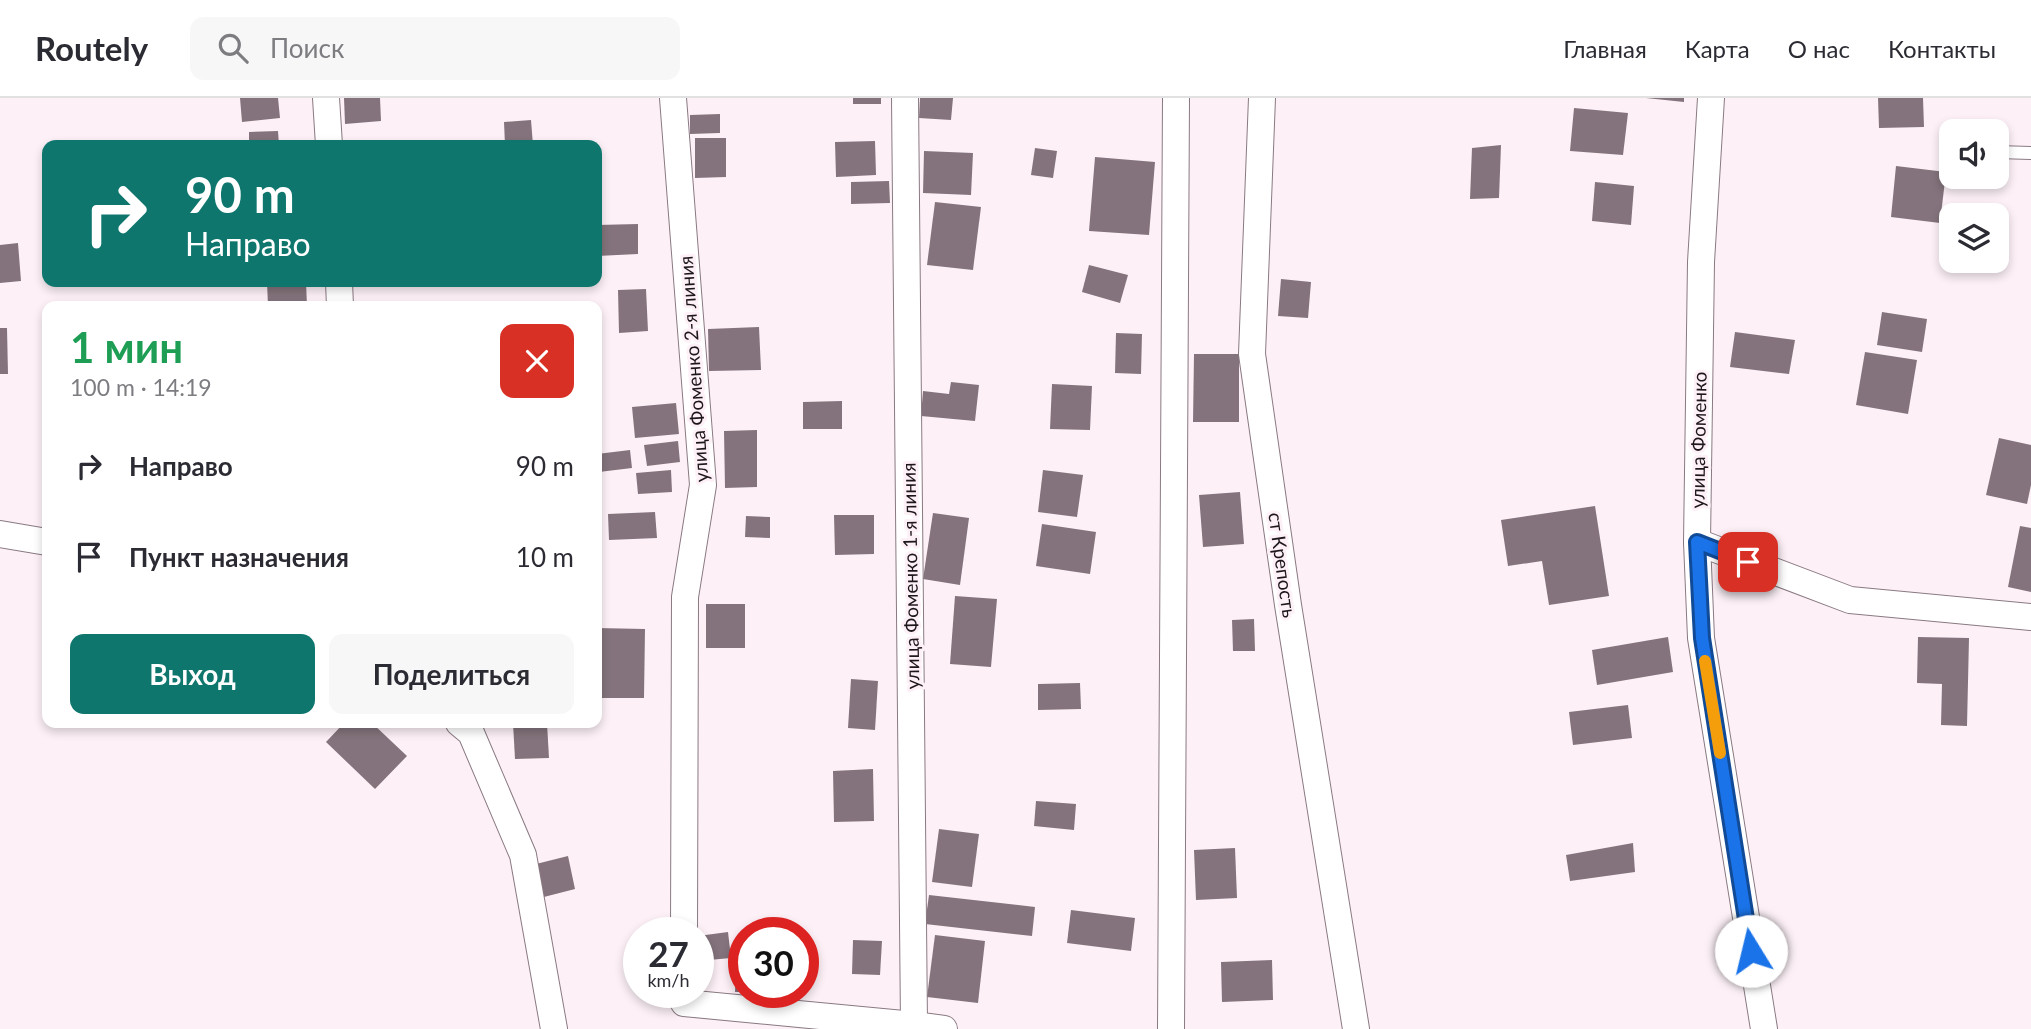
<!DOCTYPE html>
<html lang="ru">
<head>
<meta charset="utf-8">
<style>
	body { margin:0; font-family:Lato,sans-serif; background:#f7f7f7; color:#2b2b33; height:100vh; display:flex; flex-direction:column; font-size:26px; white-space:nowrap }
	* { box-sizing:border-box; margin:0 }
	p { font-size:23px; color:#7c7c81 }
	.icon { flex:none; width:38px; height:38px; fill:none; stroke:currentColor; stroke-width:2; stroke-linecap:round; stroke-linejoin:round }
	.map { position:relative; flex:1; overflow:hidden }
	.drawer { position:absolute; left:42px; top:203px; width:560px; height:427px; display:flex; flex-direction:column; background:#fff; border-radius:14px; box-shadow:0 4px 10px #0003 }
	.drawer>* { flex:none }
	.top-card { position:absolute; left:42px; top:42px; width:560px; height:147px; border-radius:14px; box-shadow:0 4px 10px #0003; background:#0f766e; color:#fff; overflow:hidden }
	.fabs { position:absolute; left:1939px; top:21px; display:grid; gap:14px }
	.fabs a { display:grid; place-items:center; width:70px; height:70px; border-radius:14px; background:#fff; box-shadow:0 4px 10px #0003; font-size:35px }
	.speed { position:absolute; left:623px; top:819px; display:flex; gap:14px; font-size:35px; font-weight:700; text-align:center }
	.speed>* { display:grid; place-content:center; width:91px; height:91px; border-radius:50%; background:#fff; box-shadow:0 4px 10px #0003; line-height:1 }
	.speed small { font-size:18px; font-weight:400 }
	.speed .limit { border:10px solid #d22; background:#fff; color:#111 }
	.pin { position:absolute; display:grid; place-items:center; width:60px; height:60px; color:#fff; margin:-30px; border-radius:14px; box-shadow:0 4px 10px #0006 }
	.me { position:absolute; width:77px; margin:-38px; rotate:351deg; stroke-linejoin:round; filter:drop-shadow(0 0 5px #0008) }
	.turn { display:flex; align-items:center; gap:24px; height:147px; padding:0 28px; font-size:32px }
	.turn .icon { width:91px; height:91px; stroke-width:2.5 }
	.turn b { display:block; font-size:49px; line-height:60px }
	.round { display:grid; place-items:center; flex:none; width:74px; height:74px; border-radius:14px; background:#f7f7f7 }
	.overview { display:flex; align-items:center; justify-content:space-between; height:119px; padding:0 28px }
	h1 { font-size:42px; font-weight:700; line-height:52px; color:#1e9e55 }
	.action { display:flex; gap:14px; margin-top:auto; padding:14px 28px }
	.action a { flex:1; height:80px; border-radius:14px; background:#0f766e; color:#fff; font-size:28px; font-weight:700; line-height:80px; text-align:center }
	.action a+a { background:#f7f7f7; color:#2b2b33 }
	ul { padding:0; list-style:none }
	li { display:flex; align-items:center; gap:21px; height:91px; padding:0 28px }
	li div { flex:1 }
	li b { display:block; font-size:26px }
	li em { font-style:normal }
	header { display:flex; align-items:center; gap:42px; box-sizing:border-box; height:98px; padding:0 35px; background:#fff; border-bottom:2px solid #e1e1e2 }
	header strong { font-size:33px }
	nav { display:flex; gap:38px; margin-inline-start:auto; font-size:24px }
	.search { width:490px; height:63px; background:#f7f7f7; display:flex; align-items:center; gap:18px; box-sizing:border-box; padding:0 24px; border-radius:14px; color:#7c7c81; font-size:26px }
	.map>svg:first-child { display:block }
</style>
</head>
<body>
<header>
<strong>Routely</strong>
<div class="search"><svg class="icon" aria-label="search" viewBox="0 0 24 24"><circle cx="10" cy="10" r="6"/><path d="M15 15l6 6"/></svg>Поиск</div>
<nav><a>Главная</a><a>Карта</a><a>О нас</a><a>Контакты</a></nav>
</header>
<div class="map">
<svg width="2031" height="931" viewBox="0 0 2031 931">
	<rect width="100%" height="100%" fill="#fdf1f7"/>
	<g fill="#84737c">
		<polygon points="240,0 278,0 280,20 242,24"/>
		<polygon points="344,0 380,0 381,23 345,26"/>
		<rect x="853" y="0" width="28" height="6"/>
		<polygon points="920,0 953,0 951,22 919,20"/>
		<polygon points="1646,0 1684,0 1684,4"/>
		<polygon points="1878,0 1923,0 1924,29 1879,30"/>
		<polygon points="1574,10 1628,15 1623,57 1570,53"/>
		<polygon points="720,16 720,35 690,36 690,17"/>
		<polygon points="531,22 533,47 505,47 504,24"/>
		<polygon points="278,33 279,47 249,47 249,34"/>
		<polygon points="695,40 726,40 726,79 695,80"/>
		<polygon points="875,43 876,77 836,79 835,44"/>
		<polygon points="1501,47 1499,100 1470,101 1472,50"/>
		<polygon points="1035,50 1057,53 1053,80 1031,77"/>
		<polygon points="924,53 973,55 971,97 923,95"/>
		<polygon points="1095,59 1155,64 1149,137 1089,133"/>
		<polygon points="1896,68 1946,74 1940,125 1891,119"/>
		<polygon points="889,83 890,105 851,106 851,84"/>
		<polygon points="1595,84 1634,88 1631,127 1592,123"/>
		<polygon points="935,104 981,109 973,172 927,167"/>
		<polygon points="638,126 638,156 597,158 597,127"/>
		<polygon points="18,145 21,183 0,185 0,147"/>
		<polygon points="1089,167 1128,177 1120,205 1082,194"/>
		<polygon points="1281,181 1311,184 1308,220 1278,218"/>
		<polygon points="267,184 306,184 307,208 268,208"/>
		<polygon points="646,191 648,233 619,235 618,192"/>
		<polygon points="1882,214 1927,221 1922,254 1877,247"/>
		<polygon points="759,229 761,272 709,273 708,231"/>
		<polygon points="0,230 7,230 8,276 0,276"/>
		<polygon points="1735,234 1795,242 1789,276 1730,269"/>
		<polygon points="1116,235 1142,236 1141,276 1115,275"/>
		<polygon points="1865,254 1917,262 1908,316 1856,307"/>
		<polygon points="1194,256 1239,256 1239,324 1193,324"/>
		<polygon points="951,284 979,287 975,323 921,318 923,293 949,296"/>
		<polygon points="1052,286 1092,288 1090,332 1050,331"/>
		<polygon points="842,303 842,331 803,331 803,304"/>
		<polygon points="676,305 679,336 635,340 632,309"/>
		<polygon points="757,332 757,389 725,390 724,333"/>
		<polygon points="1999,340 2031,347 2031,387 2027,406 1986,397"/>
		<polygon points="678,343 680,364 647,368 644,347"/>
		<polygon points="630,352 632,370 599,374 597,356"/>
		<polygon points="671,372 672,394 638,396 636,375"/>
		<polygon points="1043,372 1083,377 1077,419 1038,414"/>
		<polygon points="1240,394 1244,446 1203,449 1199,397"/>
		<polygon points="1595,408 1609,498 1549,507 1542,463 1508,468 1501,422"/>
		<polygon points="655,414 657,440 609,442 608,416"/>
		<polygon points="933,415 969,420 960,487 923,481"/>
		<polygon points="834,417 874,417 874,456 835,457"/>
		<polygon points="746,418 770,419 770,440 745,439"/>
		<polygon points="1042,426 1096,434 1090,476 1036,468"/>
		<polygon points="2020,428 2031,430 2031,494 2008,489"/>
		<polygon points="955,498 997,501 991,569 950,566"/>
		<rect x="706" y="506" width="39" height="44"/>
		<polygon points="1254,521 1255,553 1233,553 1232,522"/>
		<polygon points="597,530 645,531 644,600 597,600"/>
		<polygon points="1668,539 1673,574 1597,587 1592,552"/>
		<polygon points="1918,539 1969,540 1967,628 1941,627 1942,586 1917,585"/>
		<polygon points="851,581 878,583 875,632 848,630"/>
		<polygon points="1080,585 1081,611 1038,612 1038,586"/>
		<polygon points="1628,607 1632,640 1573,647 1569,614"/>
		<polygon points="344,625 372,625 407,658 375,691 326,644"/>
		<polygon points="513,625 547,625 549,660 515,661"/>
		<polygon points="873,671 874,723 834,724 833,673"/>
		<polygon points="1036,703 1076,706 1074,732 1034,728"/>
		<polygon points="939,731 979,736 972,789 932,784"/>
		<polygon points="1633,745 1635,774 1570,783 1566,757"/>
		<polygon points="1235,750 1237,800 1196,802 1194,752"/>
		<polygon points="568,758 575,791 540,800 532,767"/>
		<polygon points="929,797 1035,809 1032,838 925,826"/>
		<polygon points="1071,812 1135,820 1131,853 1067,845"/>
		<polygon points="728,834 731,860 698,863 698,838"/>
		<polygon points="935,837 985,843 978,905 927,899"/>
		<polygon points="853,842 882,843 880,877 852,876"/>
		<polygon points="1272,862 1273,902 1222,904 1221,864"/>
		<polygon points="736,863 744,863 744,894 735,894"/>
	</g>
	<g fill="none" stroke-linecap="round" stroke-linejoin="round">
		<defs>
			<polyline id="service" points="1997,54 2031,55"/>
			<g id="minor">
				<polyline points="326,0 329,47"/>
				<polyline points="673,0 703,387 685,499 684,835"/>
				<polyline points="905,0 914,927 944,931"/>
				<polyline points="1262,0 1252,256 1288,507 1356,931"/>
				<polyline points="1711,0 1701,164 1697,444 1701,540 1764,931"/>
				<polyline points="339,184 340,208"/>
				<polyline points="0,436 47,444"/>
				<polyline points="1697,444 1850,502 2031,519"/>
				<polyline points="459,625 471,635 523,757 554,931"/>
				<polyline points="684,894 684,905 914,927"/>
				<polyline points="1171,931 1176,0"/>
			</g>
		</defs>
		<use href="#service" stroke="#8a7982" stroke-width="14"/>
		<use href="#minor" stroke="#8a7982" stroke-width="28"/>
		<use href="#service" stroke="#fff" stroke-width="12"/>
		<use href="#minor" stroke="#fff" stroke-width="26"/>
	</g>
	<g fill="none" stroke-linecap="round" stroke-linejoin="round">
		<defs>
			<polyline id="route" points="1748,464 1697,444 1702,540 1751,853"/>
		</defs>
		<use href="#route" stroke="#114b97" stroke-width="18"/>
		<use href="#route" stroke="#1a73e8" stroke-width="12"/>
		<polyline stroke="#f59e0b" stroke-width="12" points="1705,563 1720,655"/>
	</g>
	<g text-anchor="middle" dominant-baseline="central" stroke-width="6" stroke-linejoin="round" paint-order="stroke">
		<g font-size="19" fill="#1d161a" stroke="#fdf1f7">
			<text transform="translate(693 271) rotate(-94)">улица Фоменко 2-я линия</text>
			<text transform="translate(1698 342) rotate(-89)">улица Фоменко</text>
			<text transform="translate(1283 467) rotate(82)">ст Крепость</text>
			<text transform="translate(910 478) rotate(-91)">улица Фоменко 1-я линия</text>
		</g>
	</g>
</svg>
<div class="fabs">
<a><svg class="icon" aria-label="sound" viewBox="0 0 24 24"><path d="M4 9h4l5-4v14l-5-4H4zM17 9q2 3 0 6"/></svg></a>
<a><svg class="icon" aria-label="layers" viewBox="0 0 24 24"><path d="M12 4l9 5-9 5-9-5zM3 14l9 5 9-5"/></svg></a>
</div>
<div class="speed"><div>27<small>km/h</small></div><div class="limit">30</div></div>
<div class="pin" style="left:1748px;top:464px;background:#d93025"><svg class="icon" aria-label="arrive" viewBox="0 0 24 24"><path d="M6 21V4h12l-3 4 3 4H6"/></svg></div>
<svg class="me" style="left:1751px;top:853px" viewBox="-20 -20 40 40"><circle r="19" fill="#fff"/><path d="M0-13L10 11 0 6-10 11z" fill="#1a73e8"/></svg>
<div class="top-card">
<div class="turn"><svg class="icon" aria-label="right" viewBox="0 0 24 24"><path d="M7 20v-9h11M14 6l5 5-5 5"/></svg><div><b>90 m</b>Направо</div></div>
</div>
<section class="drawer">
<div class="overview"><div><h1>1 мин</h1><p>100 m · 14:19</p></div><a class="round" style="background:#d93025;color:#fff"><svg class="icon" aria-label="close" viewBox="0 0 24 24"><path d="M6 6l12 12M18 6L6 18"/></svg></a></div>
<ul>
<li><svg class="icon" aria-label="right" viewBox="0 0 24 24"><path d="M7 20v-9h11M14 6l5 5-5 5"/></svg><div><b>Направо</b></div><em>90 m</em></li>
<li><svg class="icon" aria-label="arrive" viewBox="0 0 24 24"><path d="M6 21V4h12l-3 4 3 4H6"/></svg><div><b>Пункт назначения</b></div><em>10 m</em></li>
</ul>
<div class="action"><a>Выход</a><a>Поделиться</a></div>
</section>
</div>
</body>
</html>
